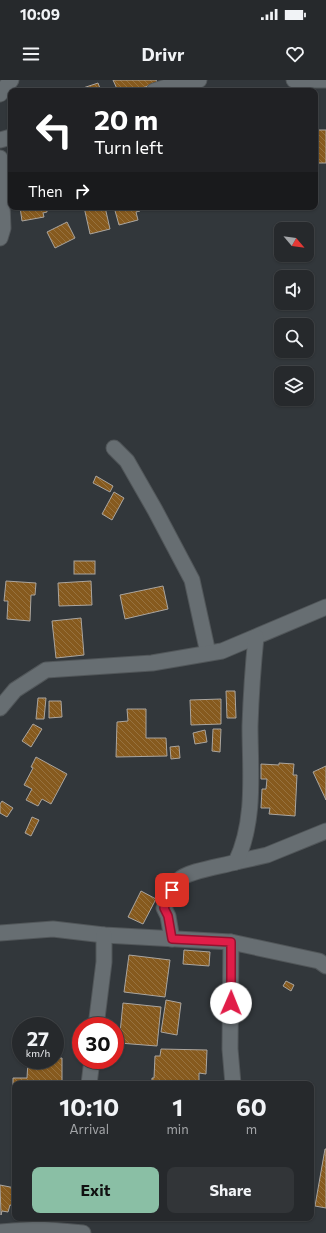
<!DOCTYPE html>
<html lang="en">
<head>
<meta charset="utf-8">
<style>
	body { margin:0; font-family:Commissioner,sans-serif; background:#323538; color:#f1f3f6; height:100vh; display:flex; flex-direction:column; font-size:15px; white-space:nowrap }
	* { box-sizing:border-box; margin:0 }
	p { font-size:13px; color:#a4a6a9 }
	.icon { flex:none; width:22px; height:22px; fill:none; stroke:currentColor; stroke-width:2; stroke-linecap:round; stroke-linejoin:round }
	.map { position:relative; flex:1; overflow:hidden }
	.drawer { position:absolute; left:12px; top:1001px; width:302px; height:140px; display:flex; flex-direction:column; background:#26292c; border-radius:8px; box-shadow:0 1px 3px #0004,0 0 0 1px #424548 }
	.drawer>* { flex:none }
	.hud { position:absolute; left:8px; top:8px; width:310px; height:122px; border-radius:8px; box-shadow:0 1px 3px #0004,0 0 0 1px #424548; background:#202124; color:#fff; overflow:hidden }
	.needle { width:26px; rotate:119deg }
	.fabs { position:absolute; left:274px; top:142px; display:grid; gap:8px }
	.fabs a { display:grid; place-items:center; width:40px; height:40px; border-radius:8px; background:#26292c; box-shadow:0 1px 3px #0004,0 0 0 1px #424548; font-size:20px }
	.speed { position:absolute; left:12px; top:937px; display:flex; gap:8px; font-size:20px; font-weight:700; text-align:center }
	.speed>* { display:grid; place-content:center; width:52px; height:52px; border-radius:50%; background:#26292c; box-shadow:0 1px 3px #0004,0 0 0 1px #424548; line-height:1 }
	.speed small { font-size:10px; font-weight:400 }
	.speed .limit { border:6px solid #d22; background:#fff; color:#111 }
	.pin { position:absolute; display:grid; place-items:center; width:34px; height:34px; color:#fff; margin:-17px; border-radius:8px; box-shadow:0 2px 6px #0006 }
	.me { position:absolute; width:44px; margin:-22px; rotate:1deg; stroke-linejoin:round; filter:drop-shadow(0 0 3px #0008) }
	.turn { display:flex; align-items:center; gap:14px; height:84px; padding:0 20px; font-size:18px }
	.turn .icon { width:52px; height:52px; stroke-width:2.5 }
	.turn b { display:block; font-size:28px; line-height:34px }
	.then { display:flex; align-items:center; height:38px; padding:0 20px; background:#0003; gap:8px; font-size:15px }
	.eta { display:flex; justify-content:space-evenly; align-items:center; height:68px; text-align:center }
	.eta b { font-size:24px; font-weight:700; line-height:28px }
	.cta { display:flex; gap:8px; margin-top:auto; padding:8px 20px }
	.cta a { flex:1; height:46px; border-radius:8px; background:#8abfa5; color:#111; font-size:16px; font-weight:700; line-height:46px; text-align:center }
	.cta a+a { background:#323538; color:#f1f3f6 }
	.status { display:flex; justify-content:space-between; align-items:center; height:28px; padding:0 20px; background:#26292c; direction:ltr }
	.status svg { height:11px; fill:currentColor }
	header { display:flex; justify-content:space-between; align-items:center; height:52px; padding:0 20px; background:#26292c; font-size:18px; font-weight:700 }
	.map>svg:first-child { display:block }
</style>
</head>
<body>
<div class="status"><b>10:09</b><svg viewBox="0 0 49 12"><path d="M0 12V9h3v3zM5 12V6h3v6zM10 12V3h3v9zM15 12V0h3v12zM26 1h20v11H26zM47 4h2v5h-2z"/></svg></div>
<header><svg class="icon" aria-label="menu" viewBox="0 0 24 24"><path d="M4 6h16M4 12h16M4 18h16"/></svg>Drivr<svg class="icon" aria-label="heart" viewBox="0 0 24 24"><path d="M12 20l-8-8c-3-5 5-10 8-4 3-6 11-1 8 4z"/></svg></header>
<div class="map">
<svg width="326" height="1153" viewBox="0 0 326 1153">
	<defs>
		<pattern id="building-back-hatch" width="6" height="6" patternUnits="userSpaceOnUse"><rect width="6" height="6" fill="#865a1e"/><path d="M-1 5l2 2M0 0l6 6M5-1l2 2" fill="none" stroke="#97723f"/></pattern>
	</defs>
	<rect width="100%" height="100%" fill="#32373b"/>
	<g fill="url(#building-back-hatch)" stroke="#aaa59f">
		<polygon points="113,0 156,0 157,2 136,11 118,11"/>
		<polygon points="98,3 101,11 74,11"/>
		<polygon points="315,41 317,41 318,50 326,50 326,83 315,83"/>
		<polygon points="20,127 47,127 47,132 43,133 44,137 22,141"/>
		<polygon points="84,127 105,127 110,149 90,154"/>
		<polygon points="114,127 139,127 140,131 136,132 138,140 119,145"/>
		<polygon points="67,142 75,158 55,168 47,152"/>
		<polygon points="96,396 113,406 110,412 93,403"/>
		<polygon points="114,412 124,418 112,440 102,434"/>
		<rect x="74" y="481" width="21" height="13"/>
		<polygon points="6,501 36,503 35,515 31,515 30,541 7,539 8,521 4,521"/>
		<polygon points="91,501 92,525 59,526 58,503"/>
		<polygon points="163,506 168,529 125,539 120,515"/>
		<polygon points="81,538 84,575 56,578 52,541"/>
		<polygon points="226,611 235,611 236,638 227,638"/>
		<polygon points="38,618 46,618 44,639 36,639"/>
		<polygon points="221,619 221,644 191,645 190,620"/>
		<polygon points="49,621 61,621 62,637 49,638"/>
		<polygon points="127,629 146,629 146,658 166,658 167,676 116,677 117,642 128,641"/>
		<polygon points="33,644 42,649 31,667 22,661"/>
		<polygon points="213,649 221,649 220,672 212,671"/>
		<polygon points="205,650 207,662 195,664 193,653"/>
		<polygon points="179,666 180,678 171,679 170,667"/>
		<polygon points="36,677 67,694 51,724 42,719 38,726 26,720 32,709 24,705 33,688 31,687"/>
		<polygon points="279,683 294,684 293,695 297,695 295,736 269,734 270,728 261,728 262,709 266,709 267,699 261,699 261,684 279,685"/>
		<polygon points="326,686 326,720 313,692"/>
		<polygon points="2,721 13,728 7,737 0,733 0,724"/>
		<polygon points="32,737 39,740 31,756 25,753"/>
		<polygon points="141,811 156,819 143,844 128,837"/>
		<polygon points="184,870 210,872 209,886 183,884"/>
		<polygon points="129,875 170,880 165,917 124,912"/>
		<polygon points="286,901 294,905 291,911 283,906"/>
		<polygon points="166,920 181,923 177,955 161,952"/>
		<polygon points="123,923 161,927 157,966 119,963"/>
		<polygon points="161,969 207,970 206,994 199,993 199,1001 205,1001 205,1004 152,1004 152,998 154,998 155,976 160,976"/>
		<polygon points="55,978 62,978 62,1004 15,1004 15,1014 13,1014 13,998 27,998 28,981 55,980"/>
		<polygon points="325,1069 326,1069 326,1128 315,1126"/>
		<polygon points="0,1105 15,1108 15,1126 10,1125 8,1132 2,1131 1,1135"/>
	</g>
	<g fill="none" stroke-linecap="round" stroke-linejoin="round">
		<defs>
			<g id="street">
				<polyline points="294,0 326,0"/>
				<polyline points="154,11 185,1 199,0"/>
				<polyline points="0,14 11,0"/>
				<polyline points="0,60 11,57"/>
				<polyline points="0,78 3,148 0,158"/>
				<polyline points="114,368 127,381 155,430 192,500 208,573"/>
				<polyline points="0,628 15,610 46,590 152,583 222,571 326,527"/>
				<polyline points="236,782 267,775 326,751"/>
				<polyline points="0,853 53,849 104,855 231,862 319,881 326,886"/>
				<path d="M172,859l-4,-23 -4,-8c4,-10 7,-20 15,-28 8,-9 44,-14 57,-18 20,-42 14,-91 14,-136 1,-30 3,-60 6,-89"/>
				<polyline points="231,862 230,969 233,1004"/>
				<polyline points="96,946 104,882 104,855"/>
				<polyline points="89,1004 92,980"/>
				<polyline points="0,1152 39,1149 83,1153"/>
			</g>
		</defs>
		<use href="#street" stroke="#515659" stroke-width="17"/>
		<use href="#street" stroke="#676e72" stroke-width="15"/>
	</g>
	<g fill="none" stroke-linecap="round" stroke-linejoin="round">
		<defs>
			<polyline id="route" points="172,810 164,828 168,836 172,859 231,862 231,923"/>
		</defs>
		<use href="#route" stroke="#92132f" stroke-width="10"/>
		<use href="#route" stroke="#e11d48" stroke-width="7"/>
	</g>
</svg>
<div class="fabs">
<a><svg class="needle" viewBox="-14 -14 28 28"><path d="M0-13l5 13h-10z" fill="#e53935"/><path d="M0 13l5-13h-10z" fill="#a4a6a9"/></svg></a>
<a><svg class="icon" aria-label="sound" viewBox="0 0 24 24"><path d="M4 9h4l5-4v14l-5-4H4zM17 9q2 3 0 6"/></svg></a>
<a><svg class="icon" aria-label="search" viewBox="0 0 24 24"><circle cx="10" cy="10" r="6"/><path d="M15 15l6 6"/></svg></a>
<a><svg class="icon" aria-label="layers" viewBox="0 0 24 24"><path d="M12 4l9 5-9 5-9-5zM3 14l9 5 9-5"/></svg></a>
</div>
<div class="speed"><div>27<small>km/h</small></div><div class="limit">30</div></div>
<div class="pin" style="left:172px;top:810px;background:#d93025"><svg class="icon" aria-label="arrive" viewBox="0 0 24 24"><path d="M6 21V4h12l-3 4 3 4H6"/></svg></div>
<svg class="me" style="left:231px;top:923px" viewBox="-20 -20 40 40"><circle r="19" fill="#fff"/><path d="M0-13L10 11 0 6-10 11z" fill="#e11d48"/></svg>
<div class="hud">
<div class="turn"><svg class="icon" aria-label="left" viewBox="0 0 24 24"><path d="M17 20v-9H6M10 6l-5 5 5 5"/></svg><div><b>20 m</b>Turn left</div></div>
<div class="then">Then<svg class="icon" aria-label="right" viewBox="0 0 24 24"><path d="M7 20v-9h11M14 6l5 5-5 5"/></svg></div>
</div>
<section class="drawer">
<div class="eta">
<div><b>10:10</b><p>Arrival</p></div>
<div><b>1</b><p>min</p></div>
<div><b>60</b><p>m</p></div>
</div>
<div class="cta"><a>Exit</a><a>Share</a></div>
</section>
</div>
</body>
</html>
